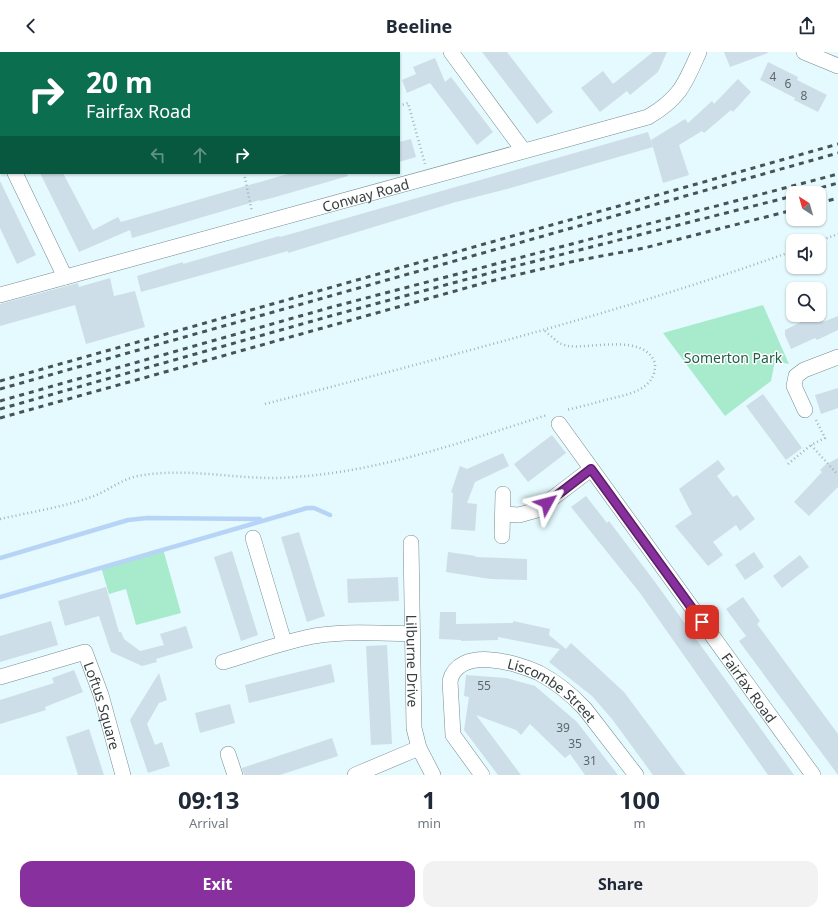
<!DOCTYPE html>
<html lang="en">
<head>
<meta charset="utf-8">
<style>
	body { margin:0; font-family:"Noto Sans",sans-serif; background:#f2f2f3; color:#1f2937; height:100vh; display:flex; flex-direction:column; font-size:15px; white-space:nowrap }
	* { box-sizing:border-box; margin:0 }
	p { font-size:13px; color:#747a83 }
	.icon { flex:none; width:22px; height:22px; fill:none; stroke:currentColor; stroke-width:2; stroke-linecap:round; stroke-linejoin:round }
	.map { position:relative; height:723px; overflow:hidden }
	.details { display:flex; flex-direction:column; background:#fff; flex:1 }
	.details>* { flex:none }
	.hud { position:absolute; left:0px; top:0px; width:400px; height:122px; box-shadow:0 1px 3px #0004; background:#0b6e4f; color:#fff; overflow:hidden }
	.needle { width:26px; rotate:323deg }
	.controls { position:absolute; left:786px; top:134px; display:grid; gap:8px }
	.controls a { display:grid; place-items:center; width:40px; height:40px; border-radius:8px; background:#fff; box-shadow:0 1px 3px #0004; font-size:20px }
	.pin { position:absolute; display:grid; place-items:center; width:34px; height:34px; color:#fff; margin:-17px; border-radius:8px; box-shadow:0 2px 6px #0006 }
	.me { position:absolute; width:44px; margin:-22px; rotate:52deg; stroke-linejoin:round; filter:drop-shadow(0 0 3px #0008) }
	.turn { display:flex; align-items:center; gap:14px; height:84px; padding:0 20px; font-size:18px }
	.turn .icon { width:52px; height:52px; stroke-width:2.5 }
	.turn b { display:block; font-size:28px; line-height:34px }
	.lanes { display:flex; align-items:center; height:38px; padding:0 20px; background:#0003; justify-content:center; gap:20px; direction:ltr }
	.lanes .off { opacity:.35 }
	.eta { display:flex; justify-content:space-evenly; align-items:center; height:68px; text-align:center }
	.eta b { font-size:24px; font-weight:700; line-height:28px }
	.button { display:flex; gap:8px; margin-top:auto; padding:8px 20px }
	.button a { flex:1; height:46px; border-radius:12px; background:#88309d; color:#fff; font-size:16px; font-weight:700; line-height:46px; text-align:center }
	.button a+a { background:#f2f2f3; color:#1f2937 }
	header { display:flex; justify-content:space-between; align-items:center; height:52px; padding:0 20px; background:#fff; font-size:18px; font-weight:700 }
	.map>svg:first-child { display:block }
</style>
</head>
<body>
<header><svg class="icon" aria-label="back" viewBox="0 0 24 24"><path d="M15 5l-7 7 7 7"/></svg>Beeline<svg class="icon" aria-label="share" viewBox="0 0 24 24"><path d="M12 15V3M7 8l5-5 5 5M5 13v7h14v-7"/></svg></header>
<div class="map">
<svg width="838" height="723" viewBox="0 0 838 723">
	<rect width="100%" height="100%" fill="#e4fafe"/>
	<g fill="#a7eacc">
		<polygon points="763,253 789,312 775,309 771,329 725,364 663,281"/>
		<polygon points="163,497 181,561 136,573 126,537 109,542 101,515"/>
	</g>
	<g fill="none" stroke-linecap="round" stroke-linejoin="round">
		<g stroke="#b7d4f7" stroke-width="4.5">
			<polyline points="0,506 128,468 147,466 260,467"/>
			<polyline points="0,545 307,456 314,456 330,463"/>
		</g>
	</g>
	<g fill="#cddee8">
		<polygon points="482,0 507,0 553,60 537,72"/>
		<polygon points="653,0 667,0 658,20 630,43 627,39 600,60 581,36 603,19 613,32"/>
		<polygon points="724,0 767,0 768,1 730,15"/>
		<polygon points="435,6 445,30 451,25 493,80 477,93 430,31 407,41 402,28 416,22 413,15"/>
		<polygon points="768,10 798,25 797,28 827,43 818,60 794,48 795,46 760,28"/>
		<polygon points="738,27 751,40 733,60 731,58 704,81 702,79 679,93 689,123 663,131 651,88 685,67 688,71 712,49 714,52"/>
		<polygon points="648,80 653,95 507,137 456,150 288,201 288,199 141,240 137,224 183,210 183,212 279,184 280,185"/>
		<polygon points="411,87 416,105 399,110 399,90"/>
		<polygon points="40,121 63,121 93,178 118,165 121,170 291,121 347,121 348,124 272,146 260,149 260,148 132,186 130,178 79,200"/>
		<polygon points="0,129 36,203 17,212 0,176"/>
		<polygon points="110,226 114,244 135,239 145,275 86,292 75,253 0,274 0,252 78,231 79,235"/>
		<polygon points="820,264 823,270 838,264 838,278 817,288 815,286 791,297 785,283 785,278 807,267 808,269"/>
		<polygon points="838,336 838,356 821,362 815,343"/>
		<polygon points="763,342 802,396 786,408 746,354"/>
		<polygon points="552,383 566,401 528,430 514,412"/>
		<polygon points="503,401 509,414 475,430 467,451 477,452 475,479 451,477 453,441 451,440 460,414 467,417"/>
		<polygon points="838,406 838,435 809,464 794,450 822,420 820,418 825,413"/>
		<polygon points="718,408 725,417 717,424 733,445 737,443 755,467 740,479 736,473 713,490 723,503 708,514 675,474 692,462 679,437"/>
		<polygon points="586,444 607,471 609,469 655,530 794,723 768,723 640,541 571,455"/>
		<polygon points="299,480 325,564 307,570 281,485"/>
		<polygon points="232,499 258,583 241,589 214,505"/>
		<polygon points="448,500 476,504 475,505 527,507 527,528 490,527 446,520"/>
		<polygon points="754,500 764,515 745,528 735,513"/>
		<polygon points="800,503 809,515 782,536 773,524"/>
		<polygon points="398,525 399,549 348,551 347,527"/>
		<polygon points="106,535 119,580 121,580 124,587 140,599 164,593 160,582 186,574 193,596 156,607 157,610 142,614 111,600 99,564 65,574 58,549"/>
		<polygon points="743,545 760,569 757,572 838,682 838,723 739,589 746,584 726,557"/>
		<polygon points="440,560 456,560 456,572 513,571 513,569 550,577 549,583 566,597 571,591 624,640 686,723 653,723 612,667 592,644 549,610 560,597 498,585 498,588 461,589 461,588 439,587"/>
		<polygon points="51,569 58,593 0,610 0,584"/>
		<polygon points="387,593 392,692 371,693 366,594"/>
		<polygon points="331,612 335,630 249,651 245,633"/>
		<polygon points="74,618 83,640 45,655 46,658 0,672 0,648 54,631 52,626"/>
		<polygon points="159,621 167,648 159,651 147,672 155,693 162,690 170,714 148,721 130,668"/>
		<polygon points="466,623 506,626 535,634 577,670 618,723 585,723 570,702 565,706 530,672 521,683 516,678 476,663 521,723 498,723 464,678 469,645 464,644"/>
		<polygon points="230,652 235,671 200,681 195,661"/>
		<polygon points="89,677 104,723 78,723 66,685"/>
		<polygon points="332,686 338,704 280,723 244,723 242,716"/>
	</g>
	<g fill="none" stroke-linecap="round" stroke-linejoin="round">
		<defs>
			<g id="street">
				<polyline points="117,0 118,1"/>
				<polyline points="451,0 523,98"/>
				<polyline points="804,0 838,14"/>
				<polyline points="296,1 298,0"/>
				<polyline points="0,90 1,92"/>
				<polyline points="15,121 65,225"/>
				<path id="s1" d="M0,243l648,-178c32,-19 37,-33 51,-65"/>
				<polyline points="805,358 794,334 796,324 804,318 838,305"/>
				<path id="s2" d="M559,372l254,351"/>
				<polyline points="503,462 519,463 537,458 591,417"/>
				<polyline points="502,484 503,442"/>
				<polyline points="253,486 284,590"/>
				<path id="s3" d="M411,491l3,185 5,20 14,27"/>
				<path d="M223,610c30,-9 60,-20 91,-26 32,-5 66,-3 98,-2"/>
				<path id="s4" d="M0,625l85,-25 16,43 22,80"/>
				<polyline points="228,702 235,723"/>
				<polyline points="355,723 419,696"/>
				<path id="s5" d="M482,723l-29,-40 -3,-54c8,-35 66,-19 89,-8 17,9 33,22 46,36l51,66"/>
			</g>
		</defs>
		<use href="#street" stroke="#778b8e" stroke-width="16"/>
		<g stroke="#a3b4b7" stroke-width="2.5" stroke-dasharray="1 3" stroke-linecap="butt">
			<polyline points="399,54 408,51 425,112"/>
			<polyline points="244,121 252,160"/>
			<polyline points="819,189 838,182"/>
			<path d="M545,279l14,12 8,3c27,3 76,-13 88,17 2,28 -30,32 -50,37 -13,4 -26,7 -39,10"/>
			<path d="M265,352c177,-46 355,-91 528,-153"/>
			<polyline points="816,368 825,386 811,393 838,423"/>
			<polyline points="788,412 811,393"/>
			<path d="M0,467c31,-7 64,-12 94,-23 15,-6 28,-17 44,-20 52,-10 105,6 157,1 87,-6 170,-36 252,-62"/>
		</g>
		<use href="#street" stroke="#fff" stroke-width="15"/>
		<g stroke="#485354" stroke-width="3" stroke-dasharray="5 5" stroke-linecap="butt">
			<polyline points="802,141 838,131"/>
			<polyline points="819,151 838,146"/>
			<polyline points="0,329 838,92"/>
			<polyline points="0,337 838,101"/>
			<polyline points="0,349 332,255 838,122"/>
			<polyline points="0,357 334,263 516,214 793,144"/>
			<polyline points="0,366 491,229 575,209 644,196 793,158"/>
		</g>
	</g>
	<g fill="none" stroke-linecap="round" stroke-linejoin="round">
		<defs>
			<polyline id="route" points="547,451 591,417 702,570"/>
		</defs>
		<use href="#route" stroke="#581f66" stroke-width="10"/>
		<use href="#route" stroke="#88309d" stroke-width="7"/>
	</g>
	<g text-anchor="middle" dominant-baseline="central" stroke-width="3" stroke-linejoin="round" paint-order="stroke">
		<g font-size="12" fill="#5c676a">
			<text x="773" y="24">4</text>
			<text x="788" y="31">6</text>
			<text x="804" y="43">8</text>
			<text x="484" y="633">55</text>
			<text x="563" y="675">39</text>
			<text x="575" y="691">35</text>
			<text x="590" y="708">31</text>
		</g>
		<g font-size="14" fill="#363f40" stroke="#fff">
			<text stroke="none"><textPath href="#s1" startOffset="379">Conway Road</textPath></text>
			<text stroke="none"><textPath href="#s3" startOffset="118">Lilburne Drive</textPath></text>
			<text stroke="none"><textPath href="#s2" startOffset="325">Fairfax Road</textPath></text>
			<text stroke="none"><textPath href="#s5" startOffset="224">Liscombe Street</textPath></text>
			<text stroke="none"><textPath href="#s4" startOffset="145">Loftus Square</textPath></text>
		</g>
		<g font-size="14" fill="#205f47" stroke="#fff">
			<text x="733" y="305">Somerton Park</text>
		</g>
	</g>
</svg>
<div class="controls">
<a><svg class="needle" viewBox="-14 -14 28 28"><path d="M0-13l5 13h-10z" fill="#e53935"/><path d="M0 13l5-13h-10z" fill="#747a83"/></svg></a>
<a><svg class="icon" aria-label="sound" viewBox="0 0 24 24"><path d="M4 9h4l5-4v14l-5-4H4zM17 9q2 3 0 6"/></svg></a>
<a><svg class="icon" aria-label="search" viewBox="0 0 24 24"><circle cx="10" cy="10" r="6"/><path d="M15 15l6 6"/></svg></a>
</div>
<div class="pin" style="left:702px;top:570px;background:#d93025"><svg class="icon" aria-label="arrive" viewBox="0 0 24 24"><path d="M6 21V4h12l-3 4 3 4H6"/></svg></div>
<svg class="me" style="left:547px;top:451px" viewBox="-20 -20 40 40"><path d="M0-17L14 15 0 8-14 15z" fill="#88309d" stroke="#fff" stroke-width="4"/></svg>
<div class="hud">
<div class="turn"><svg class="icon" aria-label="right" viewBox="0 0 24 24"><path d="M7 20v-9h11M14 6l5 5-5 5"/></svg><div><b>20 m</b>Fairfax Road</div></div>
<div class="lanes"><svg class="icon off" aria-label="left" viewBox="0 0 24 24"><path d="M17 20v-9H6M10 6l-5 5 5 5"/></svg><svg class="icon off" aria-label="ahead" viewBox="0 0 24 24"><path d="M12 20V5M6 11l6-6 6 6"/></svg><svg class="icon" aria-label="right" viewBox="0 0 24 24"><path d="M7 20v-9h11M14 6l5 5-5 5"/></svg></div>
</div>
</div>
<section class="details">
<div class="eta">
<div><b>09:13</b><p>Arrival</p></div>
<div><b>1</b><p>min</p></div>
<div><b>100</b><p>m</p></div>
</div>
<div class="button"><a>Exit</a><a>Share</a></div>
</section>
</body>
</html>
